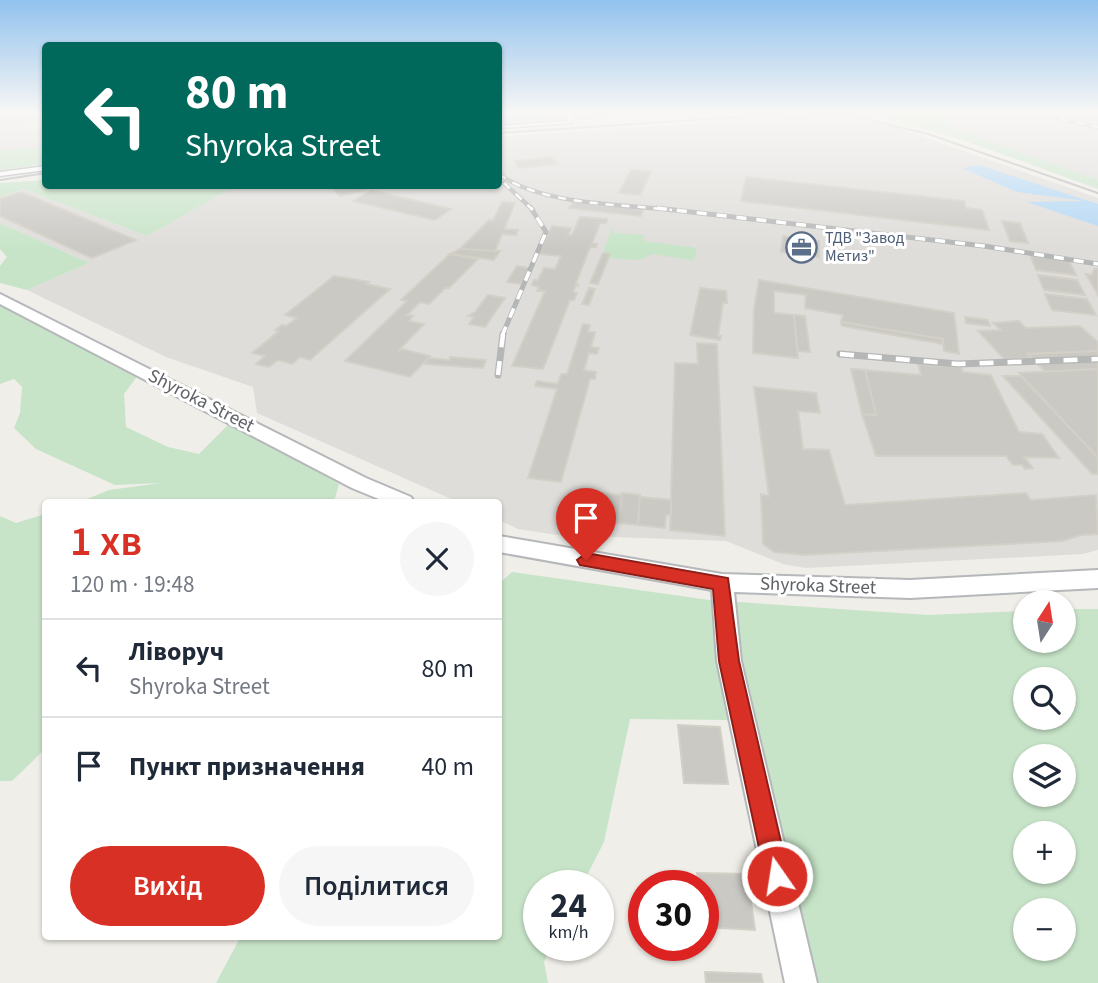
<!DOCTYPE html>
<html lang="uk">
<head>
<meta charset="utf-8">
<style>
	body { margin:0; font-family:"Source Sans 3",sans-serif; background:#f6f6f7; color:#1f2937; height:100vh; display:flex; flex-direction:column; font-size:26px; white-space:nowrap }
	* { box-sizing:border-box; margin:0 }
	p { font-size:23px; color:#747a83 }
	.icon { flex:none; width:38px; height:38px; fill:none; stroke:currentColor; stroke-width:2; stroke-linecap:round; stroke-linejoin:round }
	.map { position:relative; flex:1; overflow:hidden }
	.drawer { position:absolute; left:42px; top:499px; width:460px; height:441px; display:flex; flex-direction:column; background:#fff; border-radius:7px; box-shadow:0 2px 5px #0004 }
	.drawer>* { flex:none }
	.top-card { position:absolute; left:42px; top:42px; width:460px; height:147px; border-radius:7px; box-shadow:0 2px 5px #0004; background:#00695c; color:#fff; overflow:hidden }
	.needle { width:46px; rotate:12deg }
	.tools { position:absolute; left:1013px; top:590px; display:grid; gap:14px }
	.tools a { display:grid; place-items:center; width:63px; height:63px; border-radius:50%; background:#fff; box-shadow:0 2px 5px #0004; font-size:35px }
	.speed { position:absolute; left:523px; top:870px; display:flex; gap:14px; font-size:35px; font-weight:700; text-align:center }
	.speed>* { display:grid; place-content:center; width:91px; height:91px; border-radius:50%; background:#fff; box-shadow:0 2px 5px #0004; line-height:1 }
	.speed small { font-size:18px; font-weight:400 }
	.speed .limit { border:10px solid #d22; background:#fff; color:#111 }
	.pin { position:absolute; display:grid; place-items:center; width:60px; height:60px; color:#fff; margin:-72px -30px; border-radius:50% 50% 50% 0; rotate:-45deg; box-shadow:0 0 7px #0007 }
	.pin .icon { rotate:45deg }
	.me { position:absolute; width:77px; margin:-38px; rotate:347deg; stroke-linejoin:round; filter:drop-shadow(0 0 5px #0008) }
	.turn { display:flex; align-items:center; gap:24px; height:147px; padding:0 28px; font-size:32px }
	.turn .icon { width:91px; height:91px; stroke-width:2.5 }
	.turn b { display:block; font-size:49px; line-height:60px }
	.round { display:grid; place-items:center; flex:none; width:74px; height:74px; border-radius:37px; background:#f6f6f7 }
	.headline { display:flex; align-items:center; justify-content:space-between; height:119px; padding:0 28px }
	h1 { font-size:42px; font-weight:600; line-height:52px; color:#d93025 }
	.cta { display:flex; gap:14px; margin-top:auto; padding:14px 28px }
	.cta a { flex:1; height:80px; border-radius:42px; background:#d93025; color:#fff; font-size:28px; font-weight:600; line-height:80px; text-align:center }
	.cta a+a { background:#f6f6f7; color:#1f2937 }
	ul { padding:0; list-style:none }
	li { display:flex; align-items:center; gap:21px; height:98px; padding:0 28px; border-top:2px solid #e0e1e3 }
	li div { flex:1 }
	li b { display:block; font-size:26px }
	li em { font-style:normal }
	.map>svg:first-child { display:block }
</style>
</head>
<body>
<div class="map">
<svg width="1098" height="983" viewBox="0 0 1098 983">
	<rect width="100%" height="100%" fill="#efeee8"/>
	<g fill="#deddda">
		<polygon points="0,112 45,112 45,152 0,157"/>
		<polygon points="499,112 712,112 499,125"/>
		<polygon points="894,112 1098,112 1098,180 1089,178"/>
		<polygon points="816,115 892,126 1098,198 1098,550 1083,554 806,568 783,564 726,541 557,535 518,529 499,520 499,502 458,502 257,413 253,387 166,357 27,290 89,263 0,223 0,197 24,189 147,236 236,186 499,186 499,137"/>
	</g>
	<g fill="#c7e4c8" fill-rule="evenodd">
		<polygon points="499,112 565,112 565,117 499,124"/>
		<path d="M839,112h111l-5,8 9,8 144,52v9c-86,-30 -168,-67 -259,-77z"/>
		<polygon points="45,147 45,164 0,170 0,150"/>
		<polygon points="45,180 46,186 236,186 147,236 24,189 0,197 0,183"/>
		<polygon points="0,223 89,263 27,290 0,283 0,266 7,257 0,249"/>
		<polygon points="613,225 614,233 645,235 643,241 692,247 697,249 694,261 653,254 639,260 608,258 610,254 603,253"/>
		<polygon points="0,303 138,375 124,394 126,427 168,447 199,454 231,422 339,484 335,498 329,502 80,502 109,490 161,483 115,485 36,449 14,428 20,413 22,387 14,379 0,384"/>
		<polygon points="45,514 45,749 12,781 0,781 0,516 16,523"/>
		<polygon points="512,572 716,601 730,720 630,719 604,842 582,885 539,886 539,945 552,945 544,962 548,983 216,983 241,936 499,936 499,584"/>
		<path d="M738,602l190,13 97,-4 1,29h38v-31h34v374h-288l-84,-377zM1026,679h38v39h-38zM1026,756h38v38h-38zM1026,833h38v39h-38zM1026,910h38v38h-38z"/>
	</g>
	<polygon fill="#b1d7f6" points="979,165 1098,204 1098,226 1027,202 1085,201 1017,192 962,168"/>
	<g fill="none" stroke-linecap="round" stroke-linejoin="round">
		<g stroke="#b1d7f6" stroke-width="3.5">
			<polyline points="581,115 647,112"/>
			<polyline points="499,120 564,116"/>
			<polyline points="41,159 46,158"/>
		</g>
	</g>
	<g fill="#cbc9c4" stroke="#d3d0c7" stroke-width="2">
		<polygon points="46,112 46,117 9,126 2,123"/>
		<polygon points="551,157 557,164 519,168 515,161"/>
		<polygon points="631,170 651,172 640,195 619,193"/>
		<polygon points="746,177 964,201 966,208 982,210 989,230 741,201"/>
		<polygon points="330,186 362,186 366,190 340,196"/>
		<polygon points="371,190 451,209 435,220 354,201"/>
		<polygon points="21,192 136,240 92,258 0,216 0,199"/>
		<polygon points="574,200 644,208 641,216 569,208"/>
		<polygon points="502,202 515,203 504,229 518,230 516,235 502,234 495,251 460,249 489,220 493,221"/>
		<polygon points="580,217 607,219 606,223 600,223 592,244 597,244 596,247 590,247 576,283 579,286 576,285 573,292 577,293 574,300 570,300 543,369 512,366 545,291 537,291 539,287 532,285 534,280 538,280 544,268 555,269 561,256 539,254 552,226 571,228 568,235 572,235"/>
		<polygon points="1002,221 1020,223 1028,243 1010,241"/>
		<polygon points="783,236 819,241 819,257 781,252"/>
		<polygon points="460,249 495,251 500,251 494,260 450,254"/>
		<polygon points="603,253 610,254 598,284 590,283"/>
		<polygon points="450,254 478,259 449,288 445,288 429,304 420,302 407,315 413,316 409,321 424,324 398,351 402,349 430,356 410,377 345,361 407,301 401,300"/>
		<polygon points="1030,254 1068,259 1076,275 1036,270"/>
		<polygon points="517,266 530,268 521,284 507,282"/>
		<polygon points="1094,269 1098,269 1098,295 1086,274 1092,275"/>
		<polygon points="1038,275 1077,280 1085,295 1044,290"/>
		<polygon points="334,276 369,282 367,284 390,289 310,360 300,357 292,364 278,360 269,367 256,364 265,356 252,353 279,331 275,330 282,325 286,326 297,318 285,315"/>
		<polygon points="759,280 954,313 959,354 944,351 943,339 841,322 843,315 805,308 806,295 774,291 774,313 794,315 798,358 753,353 754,309"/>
		<polygon points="589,288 595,289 589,305 582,304"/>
		<polygon points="700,288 726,291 727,303 723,303 718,336 721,336 720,340 690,335"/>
		<polygon points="1045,294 1087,299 1096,315 1052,310"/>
		<polygon points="488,295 505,298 485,327 469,324 474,317 468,316 475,312"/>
		<polygon points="794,315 805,316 810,352 798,351"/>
		<polygon points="965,317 988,320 990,326 966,323"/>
		<polygon points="1019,321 1026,328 1080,326 1098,342 1098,351 1028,354 1032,358 1004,359 978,331 1001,330 993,323"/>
		<polygon points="841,322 943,339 943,344 842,326"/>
		<polygon points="583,324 590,325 588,332 595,332 591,347 599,348 597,354 589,353 584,370 596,372 595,379 590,379 561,482 528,478 557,389 535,386 537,381 558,384 561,374 567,374"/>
		<polygon points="697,343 717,344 725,536 670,530 675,363 698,364"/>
		<polygon points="1098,351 1098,369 1045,372 1028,354"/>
		<polygon points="450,357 486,360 483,368 425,364 428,358 450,360"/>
		<polygon points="918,364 961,367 963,372 991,375 1019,432 1042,434 1059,458 1024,457 1033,468 1025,469 1022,465 1013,465 1006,456 876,456 862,414 876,415 865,370 921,375"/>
		<polygon points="851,369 865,370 876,415 862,414"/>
		<polygon points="1098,369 1098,458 1019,373"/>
		<polygon points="1003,376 1021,376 1098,458 1098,474 1092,474"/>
		<polygon points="754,387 816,393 820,413 798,411 803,449 829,450 845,505 1026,493 1031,500 1096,495 1098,534 1081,535 1062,541 804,555 774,552 763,544 761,494 769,496"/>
		<polygon points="591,492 622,495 619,523 587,520"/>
		<polygon points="622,493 640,495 638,525 619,523"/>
		<polygon points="640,497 671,500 671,515 666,515 665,528 638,525"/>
		<polygon points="678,725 720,727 728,784 684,783"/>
		<polygon points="697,873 747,874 755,930 704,927 704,886 699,886"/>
		<polygon points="705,972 761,974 763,983 706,983"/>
	</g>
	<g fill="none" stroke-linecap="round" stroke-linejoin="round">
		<defs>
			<g id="lane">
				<polygon points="567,112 571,112 572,123 499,128 499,126 568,121"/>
				<polygon points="46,166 46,170 0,176 0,172"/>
			</g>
			<g id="street">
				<polygon points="0,294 366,478 411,497 414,502 386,502 352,488 0,304"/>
				<polygon points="499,536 722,574 910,580 1098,570 1098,588 910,598 734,592 741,661 817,983 785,983 717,661 712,590 499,552"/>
			</g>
		</defs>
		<use href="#lane" stroke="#b5b7ba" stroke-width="3"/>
		<use href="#street" stroke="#b5b7ba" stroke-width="4"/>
		<use href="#lane" fill="#fff" fill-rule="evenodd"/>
		<use href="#street" fill="#fff" fill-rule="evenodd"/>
		<g stroke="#b5b6b6" stroke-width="2">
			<polyline points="499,133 796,113 849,115 928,134 1098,193"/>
			<polyline points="0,180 46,173"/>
		</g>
		<defs>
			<g id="rail-far2">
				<polyline points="1030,112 1098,127"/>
				<polyline points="1091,112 1098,115"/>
				<path d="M499,174c41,31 122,30 173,36"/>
				<polyline points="504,183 533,210"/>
			</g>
			<g id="rail-far1">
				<polyline points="657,208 984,246 1098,264"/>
				<polyline points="502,336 546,232 531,208"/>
			</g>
			<g id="rail">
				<polyline points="840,354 958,364 1098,359"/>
				<polyline points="498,375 503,334"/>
			</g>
		</defs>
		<use href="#rail-far2" stroke="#b5b6b6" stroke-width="4.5"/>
		<use href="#rail-far1" stroke="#b5b6b6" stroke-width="5"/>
		<use href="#rail" stroke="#b5b6b6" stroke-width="7"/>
		<use href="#rail-far2" stroke="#fff" stroke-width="2.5" stroke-dasharray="8" stroke-linecap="butt"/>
		<use href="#rail-far1" stroke="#fff" stroke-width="3.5" stroke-dasharray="10" stroke-linecap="butt"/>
		<use href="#rail" stroke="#fff" stroke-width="4.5" stroke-dasharray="14" stroke-linecap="butt"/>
	</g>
	<linearGradient id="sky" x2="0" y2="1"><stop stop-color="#92c2ee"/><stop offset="0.45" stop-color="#f8f7f5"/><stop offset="1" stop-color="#f8f7f5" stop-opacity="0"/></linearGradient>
	<rect width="1098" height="250" fill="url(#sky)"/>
	<polygon fill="#d93025" stroke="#8d1f18" stroke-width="2" points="586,553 728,578 739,661 789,876 786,884 777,888 768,884 765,876 719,661 713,589 580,565 577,560"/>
	<defs>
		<symbol id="office-ring" viewBox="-11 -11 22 22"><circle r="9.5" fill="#fff" stroke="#5c6f8a" stroke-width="1.5"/><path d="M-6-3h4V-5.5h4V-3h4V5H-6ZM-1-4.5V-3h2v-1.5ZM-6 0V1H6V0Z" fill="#5c6f8a"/></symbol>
	</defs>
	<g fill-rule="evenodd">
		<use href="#office-ring" x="784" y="230" width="35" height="35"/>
	</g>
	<g text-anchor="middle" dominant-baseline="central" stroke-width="6" stroke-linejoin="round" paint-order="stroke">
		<g font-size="16" fill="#4e5e75" stroke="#fff" text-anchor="start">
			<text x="825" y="238">ТДВ "Завод<tspan x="825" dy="18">Метиз"</tspan></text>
		</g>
		<g font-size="19" fill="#5f6266" stroke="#fff">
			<text transform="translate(201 401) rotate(27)">Shyroka Street</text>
			<text transform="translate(818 586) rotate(2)">Shyroka Street</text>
		</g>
	</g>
</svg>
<div class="tools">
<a><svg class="needle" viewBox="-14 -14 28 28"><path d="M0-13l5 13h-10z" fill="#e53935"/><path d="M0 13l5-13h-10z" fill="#747a83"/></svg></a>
<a><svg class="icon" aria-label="search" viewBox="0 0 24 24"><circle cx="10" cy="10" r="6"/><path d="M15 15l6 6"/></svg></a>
<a><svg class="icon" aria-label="layers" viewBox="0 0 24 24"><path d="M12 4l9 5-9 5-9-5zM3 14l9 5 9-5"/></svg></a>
<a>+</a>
<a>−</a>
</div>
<div class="speed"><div>24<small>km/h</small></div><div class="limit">30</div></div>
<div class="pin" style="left:586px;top:560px;background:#d93025"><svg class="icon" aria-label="arrive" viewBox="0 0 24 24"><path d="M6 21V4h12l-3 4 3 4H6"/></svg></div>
<svg class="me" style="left:777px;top:876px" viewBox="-20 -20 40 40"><circle r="17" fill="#d93025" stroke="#fff" stroke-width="3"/><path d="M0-11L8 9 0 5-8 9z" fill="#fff"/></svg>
<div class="top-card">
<div class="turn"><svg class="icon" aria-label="left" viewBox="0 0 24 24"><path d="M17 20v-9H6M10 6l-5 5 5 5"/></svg><div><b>80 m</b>Shyroka Street</div></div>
</div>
<section class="drawer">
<div class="headline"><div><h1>1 хв</h1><p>120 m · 19:48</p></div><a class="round"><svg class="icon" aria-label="close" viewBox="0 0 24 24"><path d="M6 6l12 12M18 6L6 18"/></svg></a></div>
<ul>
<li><svg class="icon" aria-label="left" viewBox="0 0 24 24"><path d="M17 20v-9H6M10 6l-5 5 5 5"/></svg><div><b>Ліворуч</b><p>Shyroka Street</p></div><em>80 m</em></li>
<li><svg class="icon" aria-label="arrive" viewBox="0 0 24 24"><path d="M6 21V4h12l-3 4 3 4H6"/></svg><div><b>Пункт призначення</b></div><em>40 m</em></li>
</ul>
<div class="cta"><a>Вихід</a><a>Поділитися</a></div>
</section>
</div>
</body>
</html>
